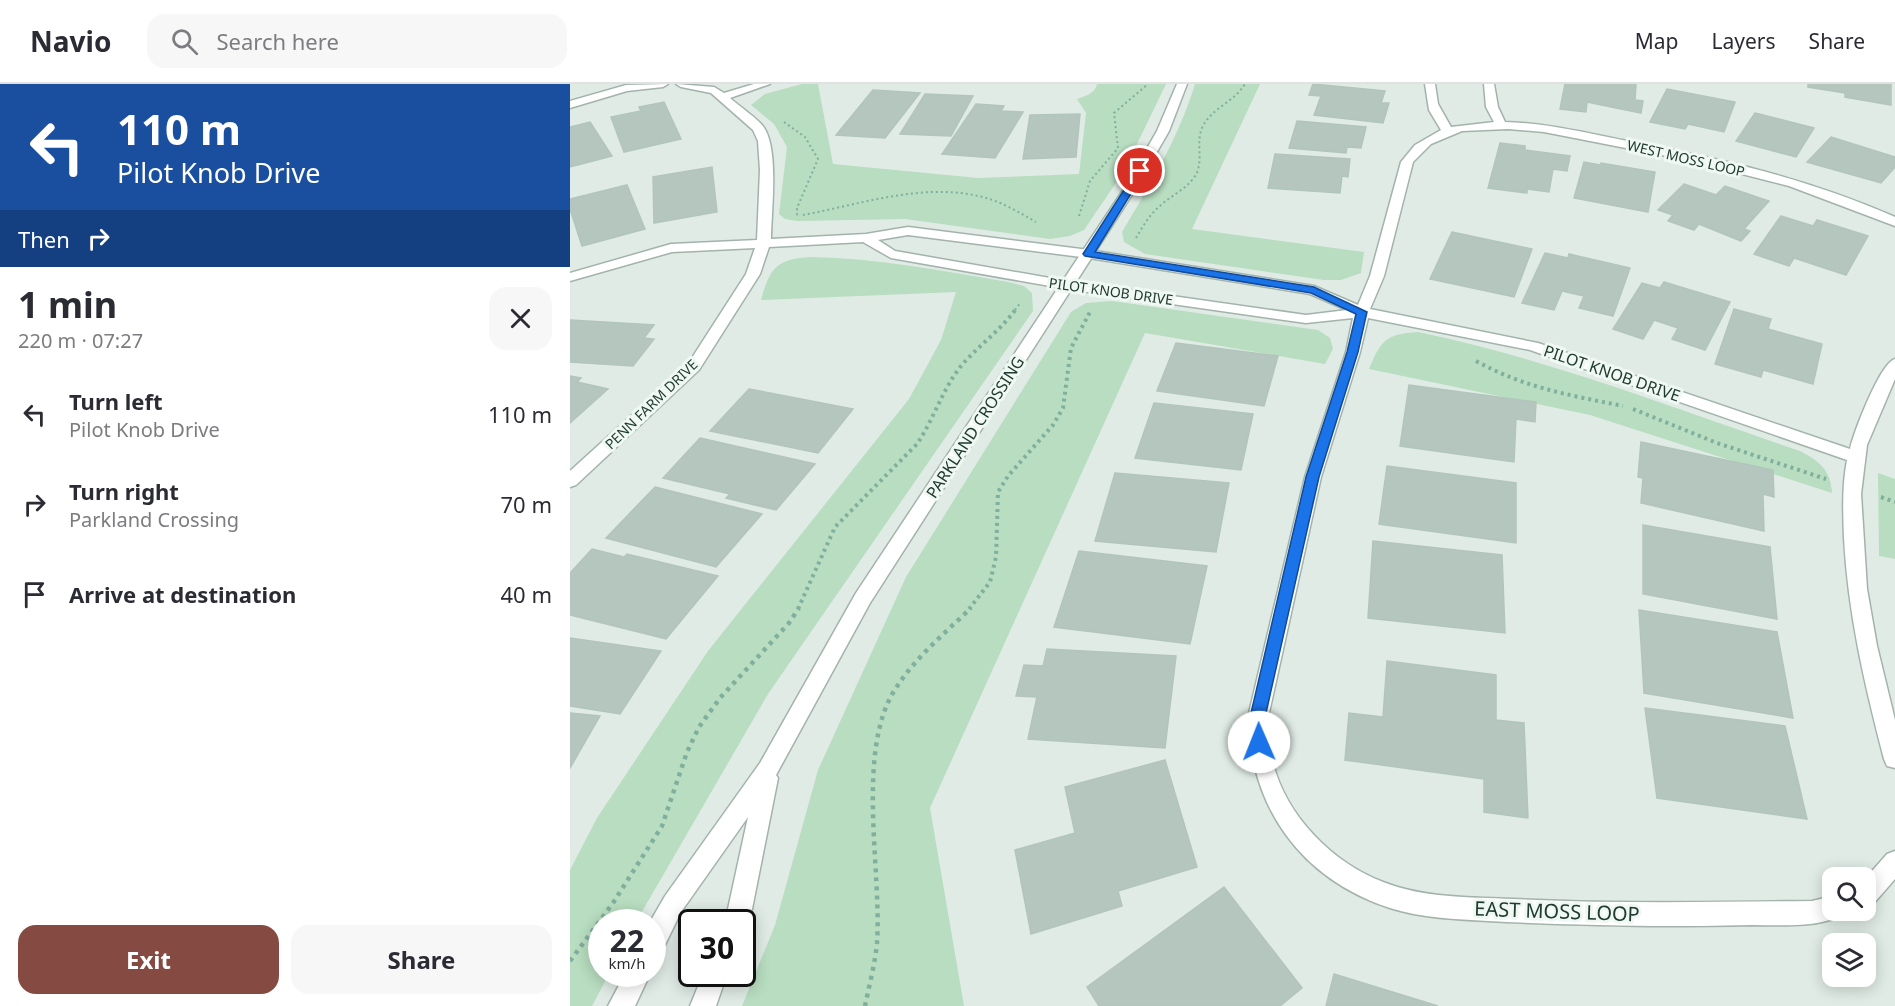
<!DOCTYPE html>
<html lang="en">
<head>
<meta charset="utf-8">
<style>
	body { margin:0; font-family:"Noto Sans",sans-serif; background:#f7f7f7; color:#2b2b33; height:100vh; display:flex; flex-direction:column; font-size:22px; white-space:nowrap }
	* { box-sizing:border-box; margin:0 }
	p { font-size:20px; color:#7c7c81 }
	.icon { flex:none; width:33px; height:33px; fill:none; stroke:currentColor; stroke-width:2; stroke-linecap:round; stroke-linejoin:round }
	.map { position:relative; flex:1; overflow:hidden }
	.side { display:flex; flex-direction:column; background:#fff; width:570px }
	.side>* { flex:none }
	.hud { background:#1a4fa0; color:#fff; overflow:hidden }
	.controls { position:absolute; left:1252px; top:783px; display:grid; gap:12px }
	.controls a { display:grid; place-items:center; width:54px; height:54px; border-radius:12px; background:#fff; box-shadow:0 3px 15px #0003; font-size:30px }
	.speed { position:absolute; left:18px; top:825px; display:flex; gap:12px; font-size:30px; font-weight:700; text-align:center }
	.speed>* { display:grid; place-content:center; width:78px; height:78px; border-radius:50%; background:#fff; box-shadow:0 3px 15px #0003; line-height:1 }
	.speed small { font-size:15px; font-weight:400 }
	.speed .limit { border:3px solid #111; border-radius:9px; background:#fff; color:#111 }
	.pin { position:absolute; display:grid; place-items:center; width:51px; height:51px; color:#fff; margin:-26px; border:3px solid #fff; border-radius:50%; box-shadow:0 2px 6px #0007 }
	.me { position:absolute; width:66px; margin:-33px; rotate:359deg; stroke-linejoin:round; filter:drop-shadow(0 0 4px #0008) }
	.turn { display:flex; align-items:center; gap:21px; height:126px; padding:0 18px; font-size:27px }
	.turn .icon { width:78px; height:78px; stroke-width:2.5 }
	.turn b { display:block; font-size:42px; line-height:51px }
	.then { display:flex; align-items:center; height:57px; padding:0 18px; background:#0003; gap:12px; font-size:22px }
	.round { display:grid; place-items:center; flex:none; width:63px; height:63px; border-radius:18px; background:#f7f7f7 }
	.headline { display:flex; align-items:center; justify-content:space-between; height:102px; padding:0 18px }
	h1 { font-size:36px; font-weight:700; line-height:45px }
	.primary-button { display:flex; gap:12px; margin-top:auto; padding:12px 18px }
	.primary-button a { flex:1; height:69px; border-radius:18px; background:#854b42; color:#fff; font-size:24px; font-weight:700; line-height:69px; text-align:center }
	.primary-button a+a { background:#f7f7f7; color:#2b2b33 }
	ul { padding:0; list-style:none }
	li { display:flex; align-items:center; gap:18px; height:90px; padding:0 18px }
	li div { flex:1 }
	li b { display:block; font-size:22px }
	li em { font-style:normal }
	header { display:flex; align-items:center; gap:36px; box-sizing:border-box; height:84px; padding:0 30px; background:#fff; border-bottom:2px solid #e1e1e2 }
	header strong { font-size:28px }
	nav { display:flex; gap:33px; margin-inline-start:auto; font-size:21px }
	.search { width:420px; height:54px; background:#f7f7f7; display:flex; align-items:center; gap:15px; box-sizing:border-box; padding:0 21px; border-radius:18px; color:#7c7c81; font-size:22px }
	main { display:flex; flex:1; min-height:0 }
	.map>svg:first-child { display:block }
</style>
</head>
<body>
<header>
<strong>Navio</strong>
<div class="search"><svg class="icon" aria-label="search" viewBox="0 0 24 24"><circle cx="10" cy="10" r="6"/><path d="M15 15l6 6"/></svg>Search here</div>
<nav><a>Map</a><a>Layers</a><a>Share</a></nav>
</header>
<main>
<section class="side">
<div class="hud">
<div class="turn"><svg class="icon" aria-label="left" viewBox="0 0 24 24"><path d="M17 20v-9H6M10 6l-5 5 5 5"/></svg><div><b>110 m</b>Pilot Knob Drive</div></div>
<div class="then">Then<svg class="icon" aria-label="right" viewBox="0 0 24 24"><path d="M7 20v-9h11M14 6l5 5-5 5"/></svg></div>
</div>
<div class="headline"><div><h1>1 min</h1><p>220 m · 07:27</p></div><a class="round"><svg class="icon" aria-label="close" viewBox="0 0 24 24"><path d="M6 6l12 12M18 6L6 18"/></svg></a></div>
<ul>
<li><svg class="icon" aria-label="left" viewBox="0 0 24 24"><path d="M17 20v-9H6M10 6l-5 5 5 5"/></svg><div><b>Turn left</b><p>Pilot Knob Drive</p></div><em>110 m</em></li>
<li><svg class="icon" aria-label="right" viewBox="0 0 24 24"><path d="M7 20v-9h11M14 6l5 5-5 5"/></svg><div><b>Turn right</b><p>Parkland Crossing</p></div><em>70 m</em></li>
<li><svg class="icon" aria-label="arrive" viewBox="0 0 24 24"><path d="M6 21V4h12l-3 4 3 4H6"/></svg><div><b>Arrive at destination</b></div><em>40 m</em></li>
</ul>
<div class="primary-button"><a>Exit</a><a>Share</a></div>
</section>
<div class="map">
<svg width="1325" height="922" viewBox="0 0 1325 922">
	<rect width="100%" height="100%" fill="#e0ebe5"/>
	<g fill="#b8ddc0">
		<path d="M232,0h16l15,80 145,14 101,-4 7,-61 -9,-14c8,-3 18,-5 20,-15h69l-42,87 -40,59 -14,6 -20,3 -145,-20 -108,2 -12,-2 -6,-5 8,-67 -13,-23 -23,-19 14,-11z"/>
		<path d="M625,0h65l-68,145 172,23 -3,21 -20,7h-17l-179,-26 -21,-12 -2,-10c28,-47 57,-95 73,-148z"/>
		<path d="M241,173c66,1 131,14 197,25l16,4 8,7 1,18 -265,383 -132,228h-34v52h7l-17,32h-22v-136l27,-52 111,-167 201,-252 32,-59 15,-48 -195,8c9,-32 15,-41 50,-43z"/>
		<polygon points="542,217 748,246 760,254 763,265 755,280 575,249 360,724 394,922 172,922 205,841 248,686 336,493 501,228 516,219"/>
		<path d="M848,248c131,27 255,76 382,119 19,10 31,19 32,42l-242,-78 -221,-46c12,-28 16,-35 49,-37z"/>
		<polygon points="1308,389 1325,395 1325,475 1309,472"/>
	</g>
	<g fill="#b5c6be" stroke="#b2c5bc" stroke-width="1.5">
		<polygon points="743,0 815,7 811,19 819,19 813,39 744,31 751,12 739,11"/>
		<polygon points="995,0 1066,0 1065,16 1073,17 1071,29 1017,18 1016,28 990,25"/>
		<polygon points="1238,0 1321,0 1321,21 1275,13 1275,9 1238,3"/>
		<polygon points="1097,5 1165,18 1154,48 1118,40 1115,45 1080,38"/>
		<polygon points="303,6 350,9 315,54 266,51"/>
		<polygon points="355,10 403,12 381,52 330,50"/>
		<polygon points="94,18 111,55 54,68 41,33 71,27 69,23"/>
		<polygon points="406,20 434,22 431,27 453,28 425,74 372,70"/>
		<polygon points="1185,29 1244,44 1226,73 1166,57"/>
		<polygon points="510,30 506,73 453,75 460,31"/>
		<polygon points="727,37 796,43 791,64 777,63 776,69 719,64"/>
		<polygon points="20,38 42,72 0,83 0,43"/>
		<polygon points="1261,53 1325,73 1325,83 1311,99 1237,78"/>
		<polygon points="930,59 955,62 955,66 1000,72 997,87 983,85 979,108 957,105 957,109 918,104"/>
		<polygon points="705,70 780,75 778,93 772,92 770,109 698,104"/>
		<polygon points="1014,78 1030,81 1031,79 1085,88 1078,128 1004,114"/>
		<polygon points="142,83 147,128 84,139 83,93"/>
		<polygon points="1114,100 1146,111 1155,102 1199,117 1174,145 1180,147 1171,157 1129,140 1124,146 1098,137 1103,131 1088,126"/>
		<polygon points="57,101 75,145 12,162 0,125 0,115"/>
		<polygon points="1211,132 1243,142 1247,136 1298,152 1276,191 1224,174 1219,182 1184,170"/>
		<polygon points="882,148 962,165 944,213 860,195"/>
		<polygon points="975,169 998,174 999,170 1060,184 1043,232 1009,224 1014,212 992,207 984,226 952,219"/>
		<polygon points="1094,198 1160,218 1135,266 1102,255 1108,244 1084,236 1073,255 1043,245 1072,199 1090,204"/>
		<polygon points="1164,225 1201,235 1198,245 1252,260 1243,300 1193,286 1191,293 1145,280"/>
		<polygon points="0,236 84,241 74,254 84,255 63,282 0,278"/>
		<polygon points="606,259 708,272 694,322 587,307"/>
		<polygon points="0,292 11,294 7,298 38,305 0,339"/>
		<polygon points="839,301 966,318 965,338 946,335 944,378 830,362"/>
		<polygon points="179,305 283,325 248,369 140,347"/>
		<polygon points="584,319 683,330 671,386 565,374"/>
		<polygon points="130,354 245,380 206,426 156,414 160,410 93,394"/>
		<polygon points="1071,358 1203,386 1204,413 1193,410 1194,447 1071,419 1073,394 1068,393"/>
		<polygon points="817,382 946,399 946,459 809,440"/>
		<polygon points="545,389 659,399 646,468 525,457"/>
		<polygon points="85,403 192,430 146,483 36,454"/>
		<polygon points="1073,441 1200,463 1207,535 1073,510"/>
		<polygon points="803,457 932,471 935,549 798,534"/>
		<polygon points="22,465 54,473 57,470 148,492 96,555 0,531 0,489"/>
		<polygon points="509,467 637,482 620,560 484,543"/>
		<polygon points="1069,526 1207,548 1223,634 1074,609"/>
		<polygon points="0,554 91,567 50,630 0,622"/>
		<polygon points="477,565 606,572 595,664 458,655 467,613 446,612 454,581 473,582"/>
		<polygon points="817,577 926,591 926,636 954,639 958,734 914,728 914,695 775,676 779,629 813,633"/>
		<polygon points="1075,624 1215,642 1237,735 1087,714"/>
		<polygon points="0,629 30,632 0,684"/>
		<polygon points="595,676 627,783 548,807 552,822 461,850 445,766 505,749 495,703"/>
		<polygon points="654,803 732,904 710,922 529,922 517,903"/>
		<polygon points="764,890 868,922 756,922"/>
	</g>
	<g fill="none" stroke-linecap="round" stroke-linejoin="round">
		<defs>
			<g id="minor">
				<polygon points="98,0 93,3 57,7 0,24 0,17 56,1"/>
				<path d="M106,0l38,3 10,6 30,-9h16l-40,14c10,9 23,17 32,27 18,21 9,87 9,114l95,-5 42,-7 181,23 225,36 44,19 12,-29 31,-114 14,-17 26,-15 -12,-20 -4,-26h10l3,20 13,23 43,-5 -8,-15 -2,-23h10l4,23 7,15c41,1 82,11 122,19 92,17 182,38 268,76v9l-106,-40 -102,-26 -143,-28 -36,-3 -46,2 -31,13 -18,18 -29,114 -14,33 168,34 312,106c4,-17 30,-86 45,-90v20l-28,66 -6,49 6,95 10,57 18,74v48l-8,-2 -3,-7c-19,-73 -36,-145 -40,-221 -1,-26 -2,-52 3,-78l-317,-110 -162,-32 -8,34 -39,125 -52,236c0,17 1,33 4,50 13,53 60,100 110,119 40,16 87,15 130,17 99,5 199,3 299,2l21,-5v14h11l-3,6c-28,12 -59,9 -89,9 -34,1 -67,1 -100,1 -55,-1 -109,-2 -164,-5 -33,-2 -67,-3 -98,-13 -89,-29 -142,-102 -141,-195l56,-236 41,-125 7,-34 -47,5 -239,-34 -176,-31 -28,-16 -94,5 -9,27 -61,96 -123,115 -6,2v-16l118,-107 58,-90 9,-26 -83,4 -102,29v-8l101,-29 86,-4 3,-70 -2,-29 -5,-11 -42,-37 -30,-6zM338,151l181,23 221,36 37,16 -41,5 -239,-34 -172,-30 -17,-11z"/>
				<polygon points="1325,767 1325,795 1304,819 1296,822 1296,794 1317,770"/>
			</g>
			<g id="tertiary">
				<polygon points="607,0 617,0 599,47 565,106 300,519 206,691 208,694 182,825 173,846 172,838 153,838 158,825 178,733 111,828 91,869 82,872 82,838 80,838 95,812 190,679 286,509 553,106 587,47"/>
				<polygon points="55,890 80,890 65,922 38,922"/>
				<polygon points="133,890 157,890 146,922 120,922"/>
			</g>
		</defs>
		<use href="#minor" stroke="#a3b3ac" stroke-width="3"/>
		<use href="#tertiary" stroke="#a3b3ac" stroke-width="3"/>
		<g stroke="#80af9d" stroke-width="2" stroke-dasharray="2 3" stroke-linecap="butt">
			<polyline points="214,38 235,53 248,75 227,124 227,132"/>
			<path d="M233,131c59,-11 123,-34 183,-17 18,5 34,15 50,24"/>
			<polyline points="509,132 520,97 548,64 544,29 578,0"/>
			<path d="M566,154c7,-12 14,-24 25,-33 10,-9 23,-15 32,-26 13,-16 1,-36 10,-53 9,-18 31,-24 42,-42"/>
			<polyline points="445,226 451,218"/>
		</g>
		<g stroke="#80af9d" stroke-width="4" stroke-dasharray="3 4" stroke-linecap="butt">
			<path d="M906,277c49,27 93,34 147,45"/>
			<polyline points="1063,325 1147,359 1256,395"/>
			<polyline points="1311,413 1325,418"/>
			<path d="M228,525l37,-82 82,-83c17,-25 25,-54 44,-78 17,-20 39,-35 55,-57"/>
			<polyline points="399,525 420,498 426,473 428,408 438,392 483,341 493,324 501,264 521,226"/>
		</g>
		<g stroke="#80af9d" stroke-width="4.5" stroke-dasharray="4 5" stroke-linecap="butt">
			<polyline points="0,877 43,819 92,742 117,668 129,643 150,614 219,539 229,524"/>
			<path d="M295,922c4,-20 10,-42 12,-63 5,-72 -22,-194 19,-255 20,-31 49,-55 75,-80"/>
		</g>
		<use href="#minor" fill="#fff" fill-rule="evenodd"/>
		<use href="#tertiary" fill="#fff" fill-rule="evenodd"/>
	</g>
	<polygon fill="#1a73e8" stroke="#114b97" stroke-width="1.5" points="570,84 575,87 525,168 744,203 797,228 788,268 749,393 696,629 697,658 695,663 689,665 683,663 681,658 681,629 736,393 777,268 786,230 741,209 515,172 513,170 566,87"/>
	<g text-anchor="middle" dominant-baseline="central" stroke-width="6" stroke-linejoin="round" paint-order="stroke">
		<g font-size="14" fill="#203b32" stroke="#f0f8f3">
			<text transform="translate(1116 74) rotate(13)">WEST MOSS LOOP</text>
			<text transform="translate(541 207) rotate(8)">PILOT KNOB DRIVE</text>
			<text transform="translate(81 320) rotate(-44)">PENN FARM DRIVE</text>
		</g>
		<g font-size="16" fill="#203b32" stroke="#f0f8f3">
			<text transform="translate(1042 289) rotate(19)">PILOT KNOB DRIVE</text>
			<text transform="translate(405 343) rotate(-57)">PARKLAND CROSSING</text>
		</g>
		<g font-size="20" fill="#203b32" stroke="#f0f8f3">
			<text transform="translate(987 827) rotate(2)">EAST MOSS LOOP</text>
		</g>
	</g>
</svg>
<div class="controls">
<a><svg class="icon" aria-label="search" viewBox="0 0 24 24"><circle cx="10" cy="10" r="6"/><path d="M15 15l6 6"/></svg></a>
<a><svg class="icon" aria-label="layers" viewBox="0 0 24 24"><path d="M12 4l9 5-9 5-9-5zM3 14l9 5 9-5"/></svg></a>
</div>
<div class="speed"><div>22<small>km/h</small></div><div class="limit">30</div></div>
<div class="pin" style="left:570px;top:87px;background:#d93025"><svg class="icon" aria-label="arrive" viewBox="0 0 24 24"><path d="M6 21V4h12l-3 4 3 4H6"/></svg></div>
<svg class="me" style="left:689px;top:658px" viewBox="-20 -20 40 40"><circle r="19" fill="#fff"/><path d="M0-13L10 11 0 6-10 11z" fill="#1a73e8"/></svg>
</div>
</main>
</body>
</html>
